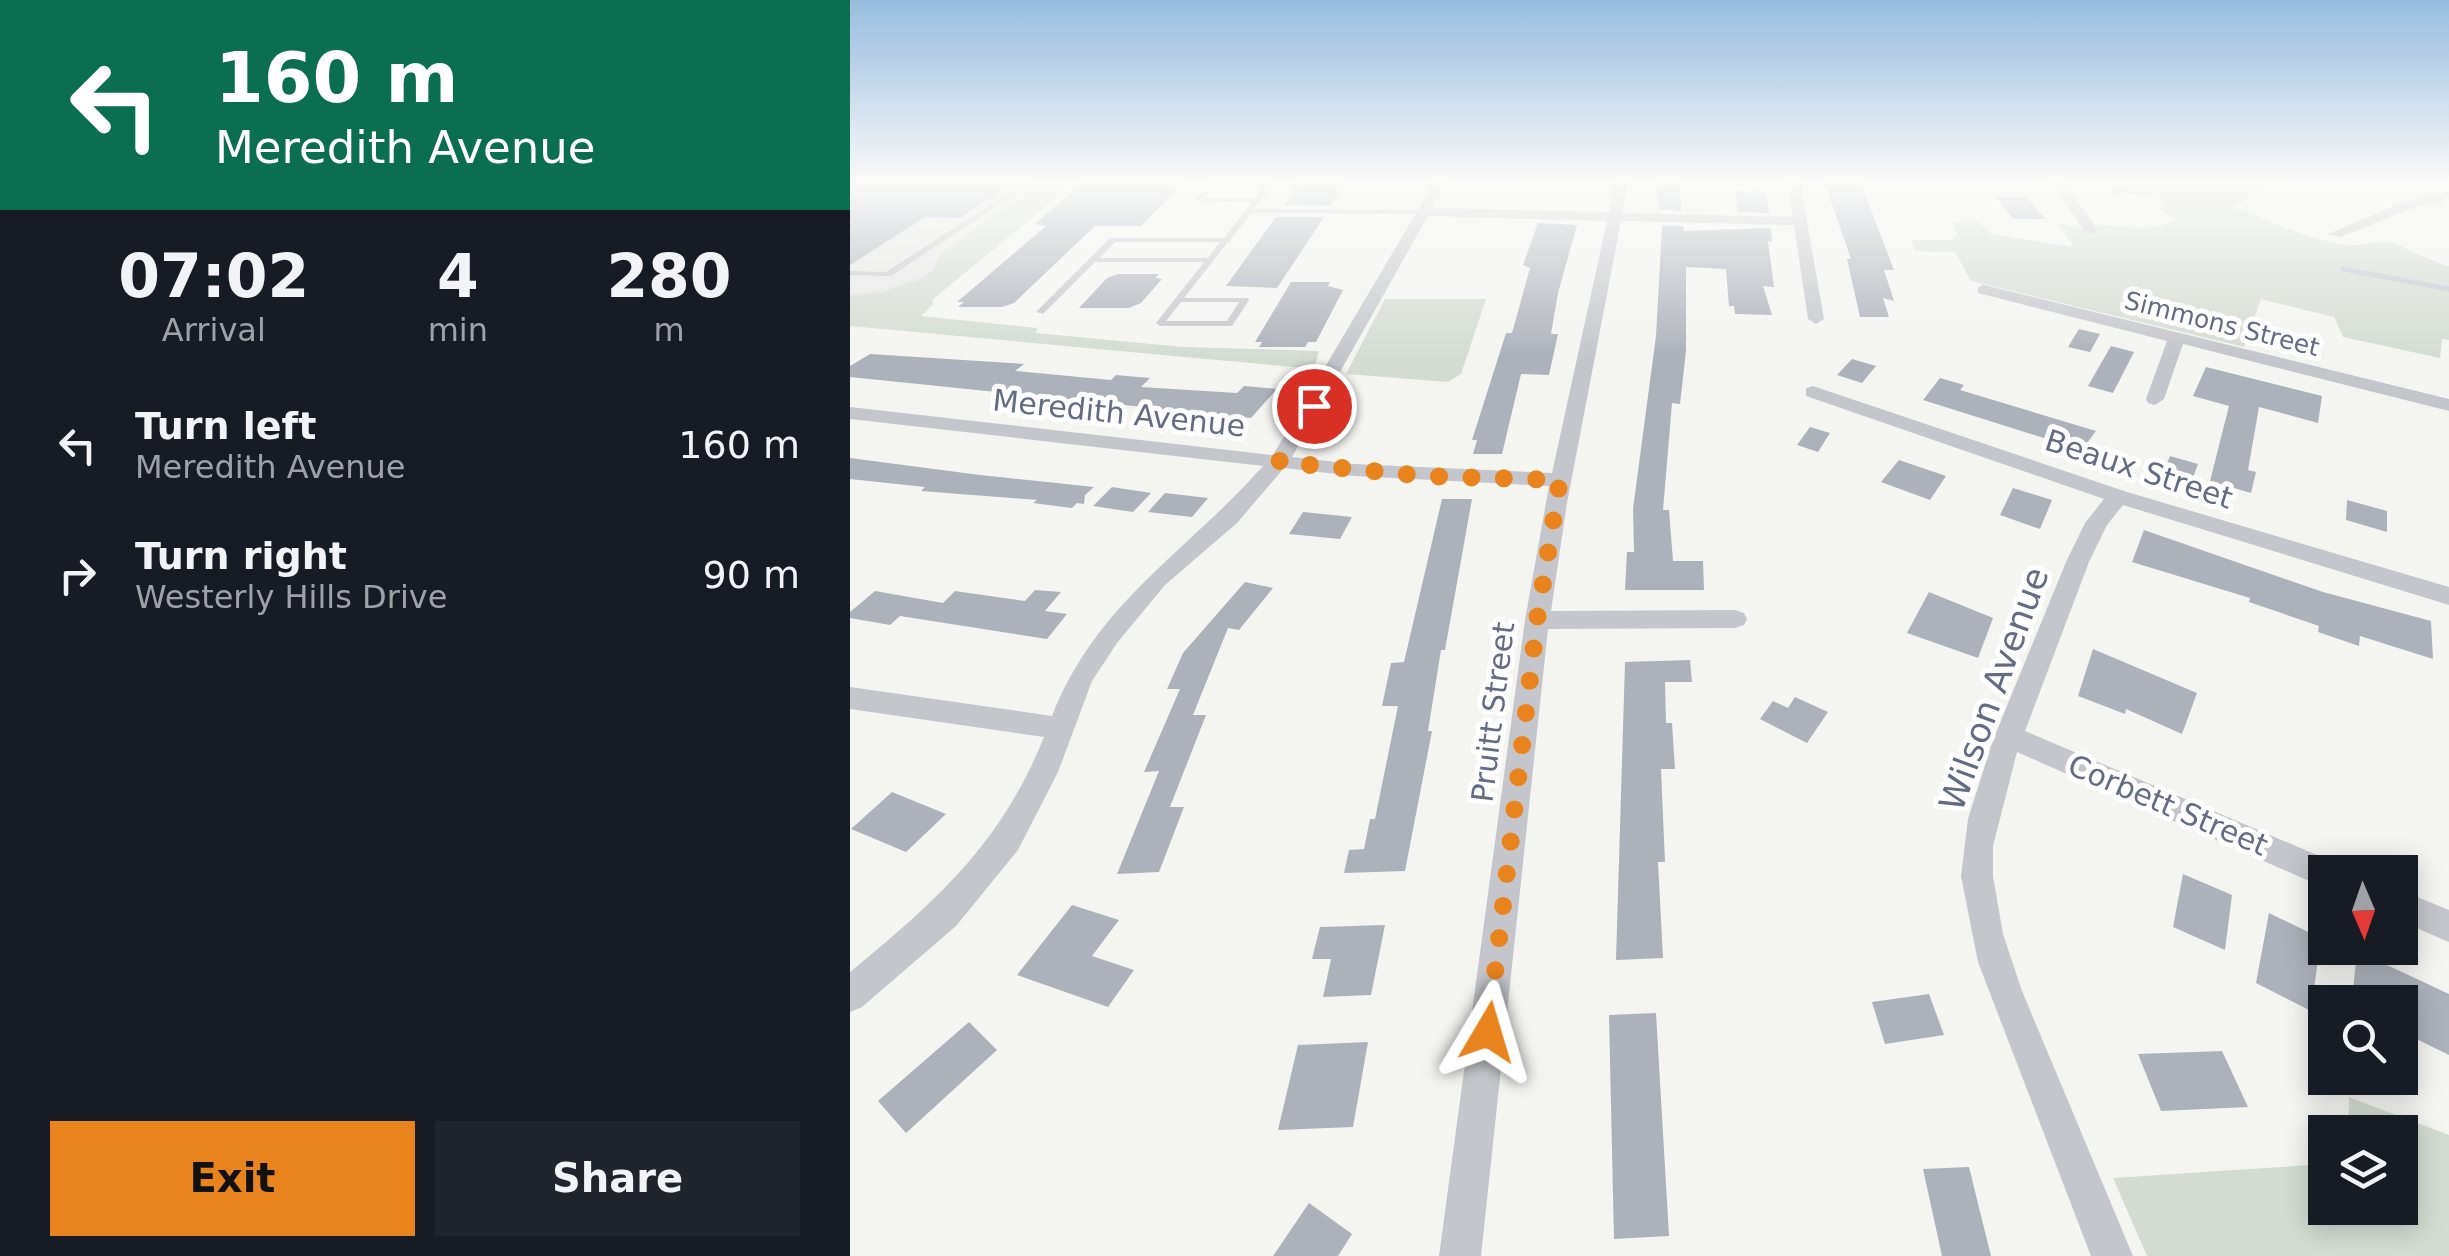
<!DOCTYPE html>
<html lang="en">
<head>
<meta charset="utf-8">
<style>
	body { margin:0; font-family:"DejaVu Sans",sans-serif; background:#20242c; color:#f1f3f6; height:100vh; display:flex; flex-direction:column; font-size:38px; white-space:nowrap }
	* { box-sizing:border-box; margin:0 }
	p { font-size:32px; color:#9ea1a6 }
	.icon { flex:none; width:55px; height:55px; fill:none; stroke:currentColor; stroke-width:2; stroke-linecap:round; stroke-linejoin:round }
	.map { position:relative; flex:1; overflow:hidden }
	.panel { display:flex; flex-direction:column; background:#171b24; width:850px }
	.panel>* { flex:none }
	.guide { background:#0b6e4f; color:#fff; overflow:hidden }
	.needle { width:65px; rotate:178deg }
	.controls { position:absolute; left:1458px; top:855px; display:grid; gap:20px }
	.controls a { display:grid; place-items:center; width:110px; height:110px; border-radius:0px; background:#171b24; box-shadow:0 5px 25px #0003; font-size:50px }
	.pin { position:absolute; display:grid; place-items:center; width:85px; height:85px; color:#fff; margin:-42px; border:5px solid #fff; border-radius:50%; box-shadow:0 2px 10px #0007 }
	.me { position:absolute; width:110px; margin:-55px; rotate:7deg; stroke-linejoin:round; filter:drop-shadow(0 0 8px #0008) }
	.turn { display:flex; align-items:center; gap:35px; height:210px; padding:0 50px; font-size:45px }
	.turn .icon { width:130px; height:130px; stroke-width:2.5 }
	.turn b { display:block; font-size:70px; line-height:85px }
	.eta { display:flex; justify-content:space-evenly; align-items:center; height:170px; text-align:center }
	.eta b { font-size:60px; font-weight:600; line-height:70px }
	.button { display:flex; gap:20px; margin-top:auto; padding:20px 50px }
	.button a { flex:1; height:115px; border-radius:0px; background:#e8831e; color:#111; font-size:40px; font-weight:600; line-height:115px; text-align:center }
	.button a+a { background:#20242c; color:#f1f3f6 }
	ul { padding:0; list-style:none }
	li { display:flex; align-items:center; gap:30px; height:130px; padding:0 50px }
	li div { flex:1 }
	li b { display:block; font-size:38px }
	li em { font-style:normal }
	main { display:flex; flex:1; min-height:0 }
	.map>svg:first-child { display:block }
</style>
</head>
<body>
<main>
<section class="panel">
<div class="guide">
<div class="turn"><svg class="icon" aria-label="left" viewBox="0 0 24 24"><path d="M17 20v-9H6M10 6l-5 5 5 5"/></svg><div><b>160 m</b>Meredith Avenue</div></div>
</div>
<div class="eta">
<div><b>07:02</b><p>Arrival</p></div>
<div><b>4</b><p>min</p></div>
<div><b>280</b><p>m</p></div>
</div>
<ul>
<li><svg class="icon" aria-label="left" viewBox="0 0 24 24"><path d="M17 20v-9H6M10 6l-5 5 5 5"/></svg><div><b>Turn left</b><p>Meredith Avenue</p></div><em>160 m</em></li>
<li><svg class="icon" aria-label="right" viewBox="0 0 24 24"><path d="M7 20v-9h11M14 6l5 5-5 5"/></svg><div><b>Turn right</b><p>Westerly Hills Drive</p></div><em>90 m</em></li>
</ul>
<div class="button"><a>Exit</a><a>Share</a></div>
</section>
<div class="map">
<svg width="1599" height="1256" viewBox="0 0 1599 1256">
	<rect width="100%" height="100%" fill="#f4f5f1"/>
	<polygon fill="#e5e6e5" points="0,181 207,181 9,324 0,323"/>
	<g fill="#d4dcd2">
		<polygon points="196,181 227,181 82,300 83,304 71,316 187,328 186,333 333,347 469,351 464,369 0,326 0,295 33,292 71,278 82,271 92,252"/>
		<path d="M1274,181h173l-24,5 -40,21c33,12 86,38 120,38 16,1 28,-7 45,0 18,7 32,16 51,21v74l-7,-1 -2,19 -97,-21 -9,-20 -73,-18 -17,48 -273,-66 -16,-29 -40,-1 -4,-11h40l7,-5 -6,-13h26l14,12 82,13 -16,-24 38,10v-8c29,0 53,9 80,-5l-17,-12 5,-5 -9,-7 -42,-2 -2,-3 21,-1z"/>
		<polygon points="535,299 636,299 611,374 598,382 496,374"/>
		<polygon points="1499,1097 1599,1135 1599,1256 1297,1256 1263,1178 1475,1164 1475,1208 1550,1208 1550,1132 1498,1132"/>
	</g>
	<g fill="none" stroke-linecap="round" stroke-linejoin="round">
		<polyline stroke="#c0c7cf" stroke-width="5" points="1493,269 1599,289"/>
	</g>
	<g fill="#adb2ba">
		<polygon points="0,181 166,181 110,218 75,217 0,265"/>
		<polygon points="235,181 335,181 291,226 245,226 164,303 152,307 108,307 114,302 107,302 196,226 185,224"/>
		<polygon points="497,181 481,206 434,205 450,183"/>
		<polygon points="806,181 830,181 831,211 809,209"/>
		<polygon points="974,181 1010,181 1044,270 1034,270 1044,301 1033,298 1039,317 1010,317 997,259 1001,259"/>
		<polygon points="886,191 916,192 919,213 887,212"/>
		<polygon points="1146,197 1177,197 1195,219 1163,219"/>
		<polygon points="426,217 474,217 427,288 376,286"/>
		<polygon points="688,223 727,225 708,293 701,334 708,334 699,375 671,374 652,454 623,454 627,440 622,440 656,333 662,333 680,268 673,265"/>
		<polygon points="812,226 833,226 834,231 921,228 922,242 918,241 924,287 913,286 922,315 885,314 884,306 879,306 876,269 836,267 836,351 830,404 822,403 813,510 819,510 823,561 853,561 854,590 775,590 777,552 784,552 783,509 806,336"/>
		<polygon points="268,274 309,274 305,278 312,279 291,303 279,308 229,308 257,278"/>
		<polygon points="441,282 480,282 478,286 493,290 466,342 458,342 455,347 409,347 412,342 405,342"/>
		<polygon points="1229,329 1250,334 1240,352 1218,347"/>
		<polygon points="1261,346 1284,352 1263,393 1238,386"/>
		<polygon points="20,354 174,364 165,371 261,380 266,375 300,378 291,387 387,393 394,386 427,389 401,418 0,377 0,366"/>
		<polygon points="1002,359 1026,366 1012,383 987,375"/>
		<polygon points="1356,367 1472,396 1468,423 1409,407 1398,470 1406,472 1401,493 1360,481 1379,406 1343,396"/>
		<polygon points="1090,378 1114,385 1110,390 1246,431 1232,450 1073,400"/>
		<polygon points="960,427 980,433 968,452 947,445"/>
		<polygon points="1320,456 1348,464 1339,488 1311,479"/>
		<polygon points="0,458 130,475 244,487 235,495 234,504 227,503 222,508 183,503 187,500 71,491 75,487 0,479"/>
		<polygon points="1049,460 1096,476 1080,500 1031,482"/>
		<polygon points="262,487 301,493 283,512 243,506"/>
		<polygon points="1163,488 1202,500 1190,529 1150,515"/>
		<polygon points="315,493 358,498 342,517 298,512"/>
		<polygon points="592,499 622,499 595,650 591,650 578,731 582,731 555,871 494,873 499,850 514,849 520,819 525,819 548,706 532,706 541,663 554,662"/>
		<polygon points="1497,500 1537,511 1537,532 1496,520"/>
		<polygon points="453,512 502,517 490,539 439,534"/>
		<polygon points="1294,530 1473,592 1581,621 1583,659 1510,636 1509,646 1468,632 1469,626 1399,602 1400,598 1282,562"/>
		<polygon points="395,582 423,588 389,630 378,628 343,715 356,715 320,807 334,807 309,872 267,874 309,771 294,772 330,689 317,689 333,653"/>
		<polygon points="185,590 211,592 195,611 217,614 197,639 50,616 40,625 0,618 0,612 25,591 93,603 105,591 175,601"/>
		<polygon points="1079,592 1143,618 1128,658 1057,633"/>
		<polygon points="1243,649 1347,693 1332,734 1276,709 1275,714 1228,696"/>
		<polygon points="840,660 842,682 815,682 816,723 822,723 825,769 811,769 815,862 808,862 813,958 766,960 775,662"/>
		<polygon points="945,697 978,712 957,743 910,719 923,701 938,708"/>
		<polygon points="42,792 96,814 56,852 1,829"/>
		<polygon points="1333,874 1382,895 1375,950 1323,927"/>
		<polygon points="222,905 269,920 242,956 284,970 258,1007 167,975"/>
		<polygon points="1419,913 1471,938 1461,1011 1406,983"/>
		<polygon points="535,925 521,995 473,997 481,959 462,959 470,927"/>
		<polygon points="1507,951 1599,994 1599,1055 1550,1031 1550,1002 1502,1002"/>
		<polygon points="1079,994 1094,1035 1035,1044 1022,1002"/>
		<polygon points="806,1013 819,1236 764,1239 759,1015"/>
		<polygon points="119,1022 147,1050 56,1133 28,1101"/>
		<polygon points="518,1042 503,1127 428,1130 448,1045"/>
		<polygon points="1372,1051 1398,1107 1311,1111 1288,1054"/>
		<polygon points="1119,1167 1141,1256 1092,1256 1073,1169"/>
		<polygon points="459,1203 502,1234 488,1256 423,1256"/>
	</g>
	<g fill="none" stroke-linecap="round" stroke-linejoin="round">
		<g fill="#c5c6cb" fill-rule="evenodd">
			<polygon points="177,181 184,181 41,276 0,275 0,271 36,272"/>
			<path d="M421,181l3,2 -20,26 170,1 3,2 -3,2 -173,-1 -20,26v3h-3l-44,56h64l1,2 -17,26h-72l-4,-3 48,-61h-109l-52,52 -7,-2 74,-74h114l28,-36 -56,-1v-2l15,-17zM365,185h51l-10,13h-53zM265,242h105l-12,16h-108zM331,302h58l-12,19h-61z"/>
		</g>
		<g fill="#c5c6cb" fill-rule="evenodd">
			<path d="M585,181h13l-16,27 177,4 6,-31h13l-6,32 171,4 -6,-36h13l24,138 -8,5 -8,-5 -14,-94 -173,-4 -54,282 -16,108 184,-1 9,3 3,6 -3,6 -9,3 -187,1 -67,627h-42l86,-636 24,-134 -195,-10 -70,-8 -47,55 -72,62 -48,58 -25,38 -34,91 -40,78 -62,76 -94,81 -12,5v-40c86,-71 151,-128 194,-235l-194,-28v-22l202,29c45,-114 134,-163 211,-250l-413,-47v-12l423,48zM578,216l179,5 -55,252 -198,-9 -62,-7z"/>
			<polygon points="1200,181 1213,181 1248,230 1246,233 1236,233"/>
			<polygon points="1599,191 1599,199 1561,209 1490,237 1478,234 1551,203"/>
			<polygon points="1134,285 1599,399 1599,411 1333,344 1314,399 1305,405 1298,403 1296,399 1317,341 1128,293 1128,287"/>
			<polygon points="963,386 1277,492 1599,587 1599,605 1273,505 1257,525 1239,562 1175,731 1486,863 1491,872 1475,872 1475,888 1167,752 1143,846 1143,876 1153,934 1172,991 1283,1256 1241,1256 1128,962 1111,876 1118,819 1143,740 1216,562 1235,523 1254,499 956,396 956,388"/>
			<polygon points="1550,890 1599,910 1599,942 1550,921"/>
		</g>
	</g>
	<linearGradient id="sky" x2="0" y2="1"><stop stop-color="#98bcde"/><stop offset="0.51" stop-color="#fafaf9"/><stop offset="1" stop-color="#fafaf9" stop-opacity="0"/></linearGradient>
	<rect width="1599" height="357" fill="url(#sky)"/>
	<g fill="none" stroke-linecap="round" stroke-linejoin="round">
		<polyline stroke="#e8831e" stroke-width="18" stroke-dasharray="0 32.4" points="464,406 429,462 575,476 710,480 687,620 638,1032"/>
	</g>
	<g text-anchor="middle" dominant-baseline="central" stroke-width="10" stroke-linejoin="round" paint-order="stroke">
		<g font-size="25" fill="#636c83" stroke="#fff">
			<text transform="translate(1372 324) rotate(14)">Simmons Street</text>
		</g>
		<g font-size="30" fill="#636c83" stroke="#fff">
			<text transform="translate(269 413) rotate(6)">Meredith Avenue</text>
			<text transform="translate(1289 469) rotate(18)">Beaux Street</text>
			<text transform="translate(643 712) rotate(-83)">Pruitt Street</text>
			<text transform="translate(1318 805) rotate(23)">Corbett Street</text>
		</g>
		<g font-size="35" fill="#636c83" stroke="#fff">
			<text transform="translate(1144 689) rotate(-70)">Wilson Avenue</text>
		</g>
	</g>
</svg>
<div class="controls">
<a><svg class="needle" viewBox="-14 -14 28 28"><path d="M0-13l5 13h-10z" fill="#e53935"/><path d="M0 13l5-13h-10z" fill="#9ea1a6"/></svg></a>
<a><svg class="icon" aria-label="search" viewBox="0 0 24 24"><circle cx="10" cy="10" r="6"/><path d="M15 15l6 6"/></svg></a>
<a><svg class="icon" aria-label="layers" viewBox="0 0 24 24"><path d="M12 4l9 5-9 5-9-5zM3 14l9 5 9-5"/></svg></a>
</div>
<div class="pin" style="left:464px;top:406px;background:#d93025"><svg class="icon" aria-label="arrive" viewBox="0 0 24 24"><path d="M6 21V4h12l-3 4 3 4H6"/></svg></div>
<svg class="me" style="left:638px;top:1032px" viewBox="-20 -20 40 40"><path d="M0-17L14 15 0 8-14 15z" fill="#e8831e" stroke="#fff" stroke-width="4"/></svg>
</div>
</main>
</body>
</html>
